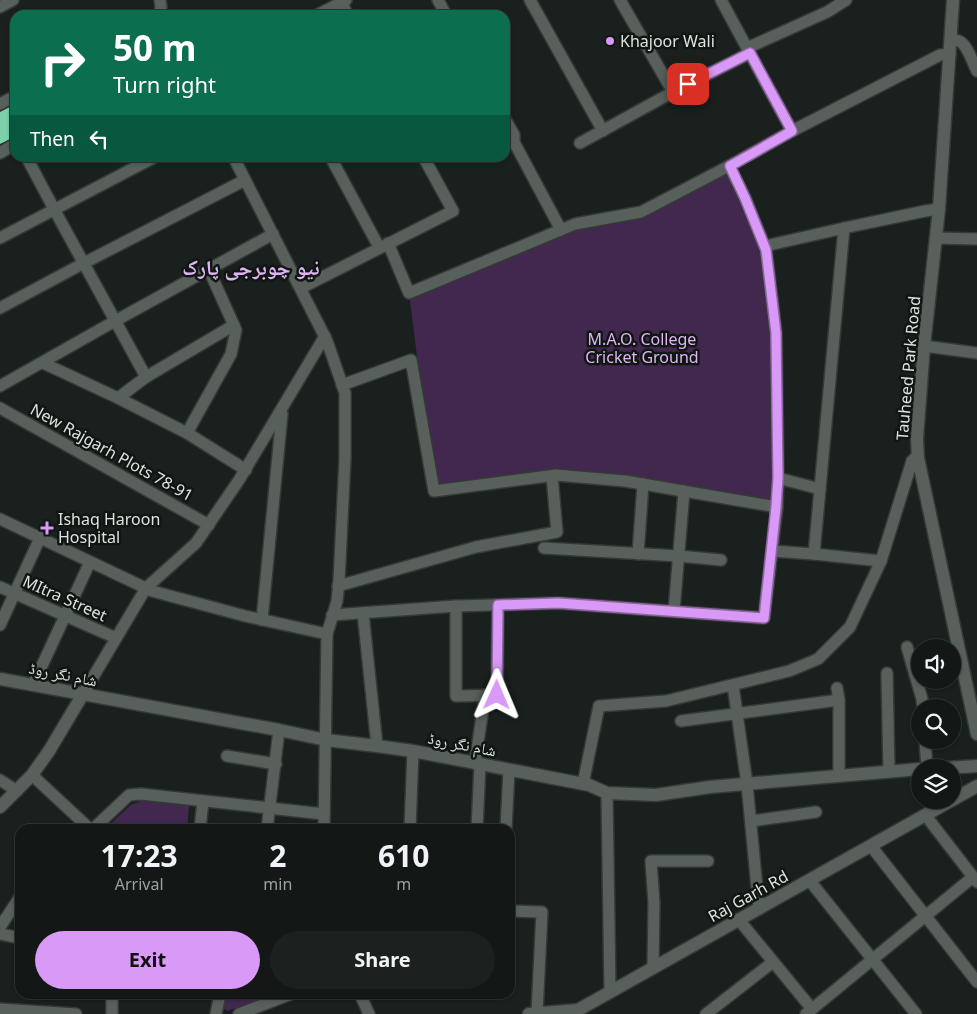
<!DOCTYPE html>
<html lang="en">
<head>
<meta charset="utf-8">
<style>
	body { margin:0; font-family:"Noto Sans","Noto Naskh Arabic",sans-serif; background:#1c211f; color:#f1f3f6; height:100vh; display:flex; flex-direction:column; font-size:19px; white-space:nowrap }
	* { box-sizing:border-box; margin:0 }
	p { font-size:16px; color:#9da0a1 }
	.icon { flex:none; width:28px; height:28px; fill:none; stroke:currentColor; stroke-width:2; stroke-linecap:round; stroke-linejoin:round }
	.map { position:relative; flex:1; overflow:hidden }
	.side { position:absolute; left:15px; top:824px; width:500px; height:175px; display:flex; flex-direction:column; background:#131816; border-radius:15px; box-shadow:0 1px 4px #0004,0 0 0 1px #323735 }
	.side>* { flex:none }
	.guide { position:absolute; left:10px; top:10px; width:500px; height:152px; border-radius:15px; box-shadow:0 1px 4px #0004,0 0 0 1px #323735; background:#0b6e4f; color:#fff; overflow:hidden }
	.buttons { position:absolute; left:911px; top:639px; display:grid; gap:10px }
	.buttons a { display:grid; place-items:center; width:50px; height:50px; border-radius:50%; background:#131816; box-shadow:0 1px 4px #0004,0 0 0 1px #323735; font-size:25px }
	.pin { position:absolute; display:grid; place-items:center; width:42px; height:42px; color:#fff; margin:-21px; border-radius:10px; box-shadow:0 2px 8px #0006 }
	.me { position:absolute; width:55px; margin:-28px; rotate:1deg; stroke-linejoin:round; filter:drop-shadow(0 0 4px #0008) }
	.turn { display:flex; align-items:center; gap:18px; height:105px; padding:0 20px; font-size:22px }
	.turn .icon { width:65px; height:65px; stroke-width:2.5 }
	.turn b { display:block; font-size:35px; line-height:42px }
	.then { display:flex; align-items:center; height:48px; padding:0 20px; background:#0003; gap:10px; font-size:19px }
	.eta { display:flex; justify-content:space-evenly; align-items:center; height:85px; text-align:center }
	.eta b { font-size:30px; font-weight:700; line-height:35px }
	.action { display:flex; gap:10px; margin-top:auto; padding:10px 20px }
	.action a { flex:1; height:58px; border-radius:30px; background:#d99af7; color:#111; font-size:20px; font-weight:700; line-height:58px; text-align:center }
	.action a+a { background:#1c211f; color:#f1f3f6 }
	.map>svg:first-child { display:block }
</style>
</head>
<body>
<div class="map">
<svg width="977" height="1014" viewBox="0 0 977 1014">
	<rect width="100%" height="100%" fill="#19201d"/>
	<g fill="#42284e">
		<polygon points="729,166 765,246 776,333 777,507 552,476 434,491 409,293 575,224 641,212"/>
		<polygon points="143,800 189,806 187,829 105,829 131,805"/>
		<polygon points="225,994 277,994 227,1011 222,1007"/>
	</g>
	<polygon fill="#7cd1ab" points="15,104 15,137 0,144 0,112"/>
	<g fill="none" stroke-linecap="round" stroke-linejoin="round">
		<defs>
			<g id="minor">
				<polyline points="438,0 446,15"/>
				<polyline points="530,0 603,131"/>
				<polyline points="620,0 673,92"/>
				<polyline points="721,0 792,131"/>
				<polyline points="341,2 348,15"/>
				<polyline points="0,7 13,0"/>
				<polyline points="159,15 161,7 160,0"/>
				<polyline points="317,15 346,0"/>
				<path d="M951,40c2,0 6,0 8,1 8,3 14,22 18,30"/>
				<polyline points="747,48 827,12 846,0"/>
				<polyline points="0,104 15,96"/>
				<polyline points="505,119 514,135 514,142 561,230"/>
				<polyline points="580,143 673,92 750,53"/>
				<polyline points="0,153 15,144"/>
				<polyline points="27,158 54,209 146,377"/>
				<polyline points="234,158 327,341 345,393 345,459 339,581 337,601 327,634 324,829"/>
				<polyline points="331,158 379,247"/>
				<polyline points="0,238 153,158"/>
				<polyline points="936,238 977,239"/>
				<polyline points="388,243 409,293 575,224 641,212 729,166 792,131 940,55 950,54"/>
				<polyline points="765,246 844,228 925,211 939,209"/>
				<polyline points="301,288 453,211 424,158"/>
				<polyline points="0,308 84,263 245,180"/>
				<polyline points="924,346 977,353"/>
				<polyline points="43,363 118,398 187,433 246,470"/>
				<polyline points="342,385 411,360 434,491 556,475 625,481 777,507"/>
				<polyline points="0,386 115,321 273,234"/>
				<polyline points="118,398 146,377 234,325"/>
				<polyline points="0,408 209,525"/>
				<polyline points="187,433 231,354 236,330 209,270"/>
				<polyline points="778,478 820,489"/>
				<polyline points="0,519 152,591 245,616 327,634"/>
				<polyline points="544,548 679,556 721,560"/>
				<polyline points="772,551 814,554 844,228"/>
				<polyline points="638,554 643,484"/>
				<polyline points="814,554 881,561"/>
				<polyline points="338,586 476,547 557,532 552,476"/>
				<polyline points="0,587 116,638"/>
				<polyline points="456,606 456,696 497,695 498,605"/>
				<polyline points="674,611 684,491"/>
				<polyline points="363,613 377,746"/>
				<polyline points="332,615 456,606 558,603 764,618 777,507 778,478 776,333 766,250 745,198 729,166"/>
				<polyline points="262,620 282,414"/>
				<polyline points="0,625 40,538"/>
				<polyline points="907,647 922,699 923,708"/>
				<polyline points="887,673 889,772"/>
				<polyline points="33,685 90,562"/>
				<polyline points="733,685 747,784 759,909"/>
				<polyline points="837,688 839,700 839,776"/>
				<polyline points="83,694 146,588 196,543 239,480 325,336"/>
				<polyline points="681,721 839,700"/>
				<polyline points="925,740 927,768"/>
				<polyline points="227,756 276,764"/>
				<polyline points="475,763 485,695"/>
				<polyline points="32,775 90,829"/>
				<polyline points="0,780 17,791"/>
				<polyline points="583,784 599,706 666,701 789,671 818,659 850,627 881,561 912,461 915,458 918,458"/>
				<polyline points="607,793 610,992"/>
				<polyline points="926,816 977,882"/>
				<polyline points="751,821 816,812"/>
				<polyline points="93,829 129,795 141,794 324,814"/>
				<polyline points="200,829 203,801"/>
				<polyline points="267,829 279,730"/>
				<polyline points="410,829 413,751"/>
				<polyline points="477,829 480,764"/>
				<polyline points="506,829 509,770"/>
				<polyline points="871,846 977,982"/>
				<polyline points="810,881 916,1014"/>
				<polyline points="510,911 542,912 537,1013"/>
				<polyline points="739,920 812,1009"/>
				<polyline points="0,927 20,897"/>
				<polyline points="0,934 20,938"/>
				<polyline points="653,968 654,903 651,861 708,861"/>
				<polyline points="360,994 369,1014"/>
				<polyline points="0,1009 76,1014"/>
				<polyline points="112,1014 112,994"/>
				<polyline points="216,1014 220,994"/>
				<polyline points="239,1014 291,994"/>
				<polyline points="706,1014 773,962"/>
				<polyline points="806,1014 973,877"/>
			</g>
			<g id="tertiary">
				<polyline points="0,807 32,775 49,751 83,694"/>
				<polyline points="529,1014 578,1010 977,786"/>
			</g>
			<g id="secondary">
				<polyline points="953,0 939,209 924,346 917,438 918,458 977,734"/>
				<polyline points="0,679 279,730 326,740 377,746 413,751 589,785 607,793 656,795 710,787 920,769"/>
				<polyline points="947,768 977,766"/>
			</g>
		</defs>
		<use href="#minor" stroke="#353a37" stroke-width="14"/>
		<use href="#tertiary" stroke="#353a37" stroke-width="15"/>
		<use href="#secondary" stroke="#353a37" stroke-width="15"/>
		<use href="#minor" stroke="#58605c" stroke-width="11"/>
		<use href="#tertiary" stroke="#58605c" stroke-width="12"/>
		<use href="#secondary" stroke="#58605c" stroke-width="12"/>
	</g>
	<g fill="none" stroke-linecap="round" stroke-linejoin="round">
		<defs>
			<polyline id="route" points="497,695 498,605 558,603 764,618 776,507 778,478 776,333 766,250 745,198 730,166 792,131 750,53 688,84"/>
		</defs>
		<use href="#route" stroke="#8d64a1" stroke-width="12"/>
		<use href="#route" stroke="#d99af7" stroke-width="9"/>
	</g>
	<g fill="#d99af7" stroke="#101713" stroke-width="2">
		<circle cx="610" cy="41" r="5"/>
		<path d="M44.5 520.5h5v5h5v5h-5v5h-5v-5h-5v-5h5z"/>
	</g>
	<g text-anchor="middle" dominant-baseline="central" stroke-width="5" stroke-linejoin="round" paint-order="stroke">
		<g font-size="16" fill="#dde2e0" stroke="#101713" text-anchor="start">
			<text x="620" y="41">Khajoor Wali</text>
			<text x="58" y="519">Ishaq Haroon<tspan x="58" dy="18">Hospital</tspan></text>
		</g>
		<g font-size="16" fill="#e0b3f6" stroke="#101713">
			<text x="642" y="339">M.A.O. College<tspan x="642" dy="18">Cricket Ground</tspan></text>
		</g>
		<g font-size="16" fill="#dde2e0" stroke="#101713">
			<text transform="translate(908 368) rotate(-85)">Tauheed Park Road</text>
			<text transform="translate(112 452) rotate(29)">New Rajgarh Plots 78-91</text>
			<text transform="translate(65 598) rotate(24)">MItra Street</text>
			<text transform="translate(63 674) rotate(11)">شام نگر روڈ</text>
			<text transform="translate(462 744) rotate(11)">شام نگر روڈ</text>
			<text transform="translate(748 896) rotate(-29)">Raj Garh Rd</text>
		</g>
		<g font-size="21" font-weight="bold" fill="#dfb4f4" stroke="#101713">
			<text x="251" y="267">نیو چوبرجی پارک</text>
		</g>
	</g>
</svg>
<div class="buttons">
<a><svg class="icon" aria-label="sound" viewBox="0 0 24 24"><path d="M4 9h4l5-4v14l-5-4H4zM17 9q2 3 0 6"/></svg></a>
<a><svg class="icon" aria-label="search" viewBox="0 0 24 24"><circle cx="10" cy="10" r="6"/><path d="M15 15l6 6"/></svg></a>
<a><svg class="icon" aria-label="layers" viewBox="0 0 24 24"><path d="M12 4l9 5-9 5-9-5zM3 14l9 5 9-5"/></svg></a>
</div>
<div class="pin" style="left:688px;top:84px;background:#d93025"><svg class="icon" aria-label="arrive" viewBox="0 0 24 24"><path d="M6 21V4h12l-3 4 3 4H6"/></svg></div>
<svg class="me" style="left:497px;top:695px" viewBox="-20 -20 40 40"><path d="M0-17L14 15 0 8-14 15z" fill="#d99af7" stroke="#fff" stroke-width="4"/></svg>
<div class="guide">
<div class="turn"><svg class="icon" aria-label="right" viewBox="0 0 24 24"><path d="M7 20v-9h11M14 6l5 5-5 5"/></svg><div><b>50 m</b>Turn right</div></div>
<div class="then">Then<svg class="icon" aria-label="left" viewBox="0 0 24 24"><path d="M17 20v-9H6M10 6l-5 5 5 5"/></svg></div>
</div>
<section class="side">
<div class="eta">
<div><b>17:23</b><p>Arrival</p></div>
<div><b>2</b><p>min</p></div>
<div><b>610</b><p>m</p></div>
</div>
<div class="action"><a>Exit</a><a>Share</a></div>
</section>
</div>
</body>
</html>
